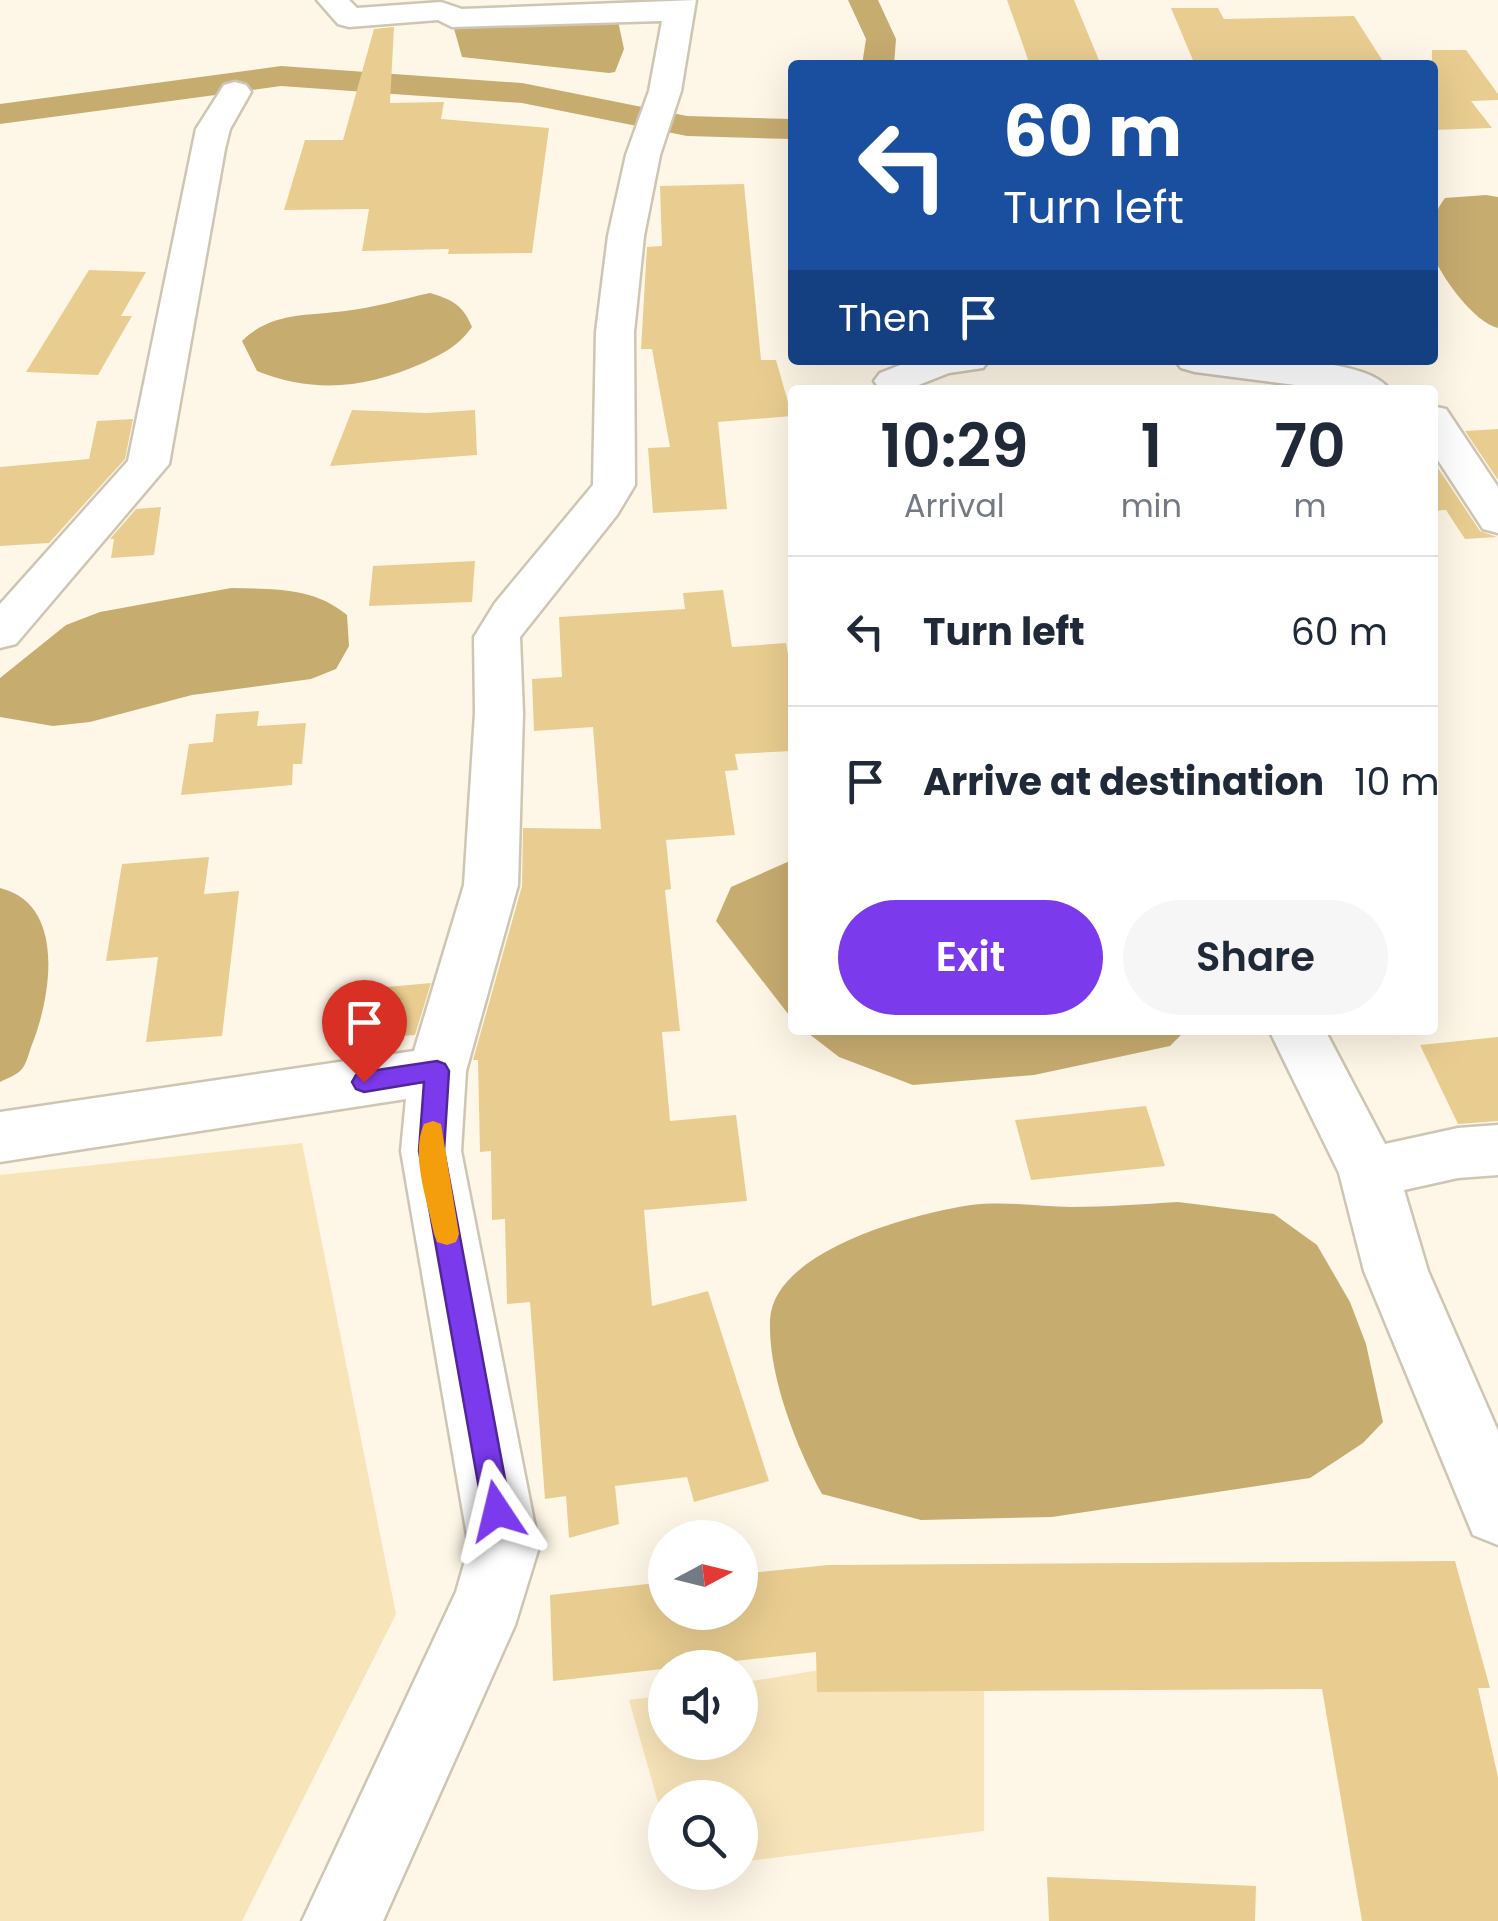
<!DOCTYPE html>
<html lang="en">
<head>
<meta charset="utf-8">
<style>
	body { margin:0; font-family:Poppins,sans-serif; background:#f6f6f7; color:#1f2937; height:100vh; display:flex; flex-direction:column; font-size:38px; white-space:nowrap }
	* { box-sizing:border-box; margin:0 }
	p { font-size:32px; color:#747a83 }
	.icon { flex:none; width:55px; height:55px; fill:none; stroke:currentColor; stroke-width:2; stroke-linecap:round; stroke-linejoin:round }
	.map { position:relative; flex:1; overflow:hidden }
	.drawer { position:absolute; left:788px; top:385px; width:650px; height:650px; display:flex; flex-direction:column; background:#fff; border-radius:10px; box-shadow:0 10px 40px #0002 }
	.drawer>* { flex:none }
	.top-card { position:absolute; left:788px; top:60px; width:650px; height:305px; border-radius:10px; box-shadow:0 10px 40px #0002; background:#1a4fa0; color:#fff; overflow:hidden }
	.needle { width:65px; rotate:83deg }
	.controls { position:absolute; left:648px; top:1520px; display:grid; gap:20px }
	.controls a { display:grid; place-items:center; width:110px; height:110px; border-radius:50%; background:#fff; box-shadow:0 10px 40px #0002; font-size:50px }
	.pin { position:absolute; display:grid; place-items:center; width:85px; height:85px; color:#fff; margin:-102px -42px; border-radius:50% 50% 50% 0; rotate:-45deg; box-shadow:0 0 10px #0007 }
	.pin .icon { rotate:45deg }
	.me { position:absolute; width:110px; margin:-55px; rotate:350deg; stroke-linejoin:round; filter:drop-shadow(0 0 8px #0008) }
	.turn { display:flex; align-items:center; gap:35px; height:210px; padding:0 50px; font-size:45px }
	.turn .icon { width:130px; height:130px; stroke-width:2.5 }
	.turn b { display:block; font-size:70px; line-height:85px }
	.then { display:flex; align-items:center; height:95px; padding:0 50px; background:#0003; gap:20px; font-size:38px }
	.eta { display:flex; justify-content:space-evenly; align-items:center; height:170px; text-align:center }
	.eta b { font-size:60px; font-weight:600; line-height:70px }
	.action { display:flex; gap:20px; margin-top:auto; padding:20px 50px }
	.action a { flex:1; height:115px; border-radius:60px; background:#7c3aed; color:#fff; font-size:40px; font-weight:600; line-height:115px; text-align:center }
	.action a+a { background:#f6f6f7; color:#1f2937 }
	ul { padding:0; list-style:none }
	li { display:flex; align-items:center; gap:30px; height:150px; padding:0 50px; border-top:2px solid #e0e1e3 }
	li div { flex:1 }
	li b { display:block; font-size:38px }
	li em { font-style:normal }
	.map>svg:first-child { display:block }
</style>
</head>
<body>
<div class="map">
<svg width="1498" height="1921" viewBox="0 0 1498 1921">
	<rect width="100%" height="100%" fill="#fef7e7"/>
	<g fill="#f8e4b9">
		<polygon points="302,1143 396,1614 242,1921 0,1921 0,1175"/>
		<polygon points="984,1643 984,1831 740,1862 740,1798 665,1798 665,1827 629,1700 665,1695 665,1742 740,1742 740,1683"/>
	</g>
	<g fill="#c7ac70">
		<polygon points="618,21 624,49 615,72 609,73 462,57 453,25"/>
		<path d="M1486,195l12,2v131c-24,-6 -54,-48 -64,-70 -8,-20 -1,-45 11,-60z"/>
		<path d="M430,293c23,7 33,12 42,34 -15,20 -28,26 -49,36 -56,25 -108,31 -166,8l-15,-30c29,-29 65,-25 103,-30 28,-3 57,-12 85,-18z"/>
		<path d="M231,588c42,1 83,-1 116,27l2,31 -13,23 -25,10 -119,16 -102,27 -37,4 -53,-9v-39l66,-53 34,-13z"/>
		<polygon points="792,860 792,1019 716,921 731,887"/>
		<path d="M0,888c66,16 51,107 33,154 -4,9 -6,23 -13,29 -4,4 -14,8 -20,11z"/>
		<polygon points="804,1030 1186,1030 1170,1046 1034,1075 913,1085 839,1057"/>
		<path d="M1178,1202l96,12 43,31 33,57 16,42 17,78 -20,21 -53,35 -258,39 -131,3 -99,-26c-26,-48 -54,-119 -52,-174 3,-70 146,-107 201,-115 32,-4 68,1 100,2 36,0 71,-3 107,-5z"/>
	</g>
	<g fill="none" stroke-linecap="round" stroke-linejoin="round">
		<g fill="#c7ac70" fill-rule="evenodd">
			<polygon points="848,0 878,0 896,39 894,65 862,65 866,39"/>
			<polygon points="281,66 522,83 687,116 792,119 792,139 687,136 522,103 281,86 0,124 0,104"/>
		</g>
	</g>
	<g fill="#e9cd90">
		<polygon points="1007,0 1074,0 1101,65 1030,65"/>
		<polygon points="1171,8 1218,8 1224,19 1354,16 1384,63 1195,65"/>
		<polygon points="394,27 390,103 444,102 441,119 549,128 532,253 448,254 449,249 362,251 369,209 284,210 305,140 343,140 374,29"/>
		<polygon points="1432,50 1466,50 1498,94 1498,100 1471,101 1492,128 1432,130"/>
		<polygon points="744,184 761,360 776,360 792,416 718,422 727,509 653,513 648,448 670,447 652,349 641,349 647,247 662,246 660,186"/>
		<polygon points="89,270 146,272 121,316 132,316 98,375 26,372"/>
		<polygon points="352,410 426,413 475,410 477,455 330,466"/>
		<polygon points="133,419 125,459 49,543 0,546 0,467 89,459 97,421"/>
		<polygon points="1498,429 1498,480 1465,431"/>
		<polygon points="1432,459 1480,531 1497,537 1465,539 1446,510 1432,511"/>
		<polygon points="161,507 154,555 111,558 114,539 110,539 136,509"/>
		<polygon points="475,561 472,602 369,606 373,566"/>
		<polygon points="723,590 732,647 786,643 792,677 792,751 735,754 738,770 725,771 735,835 666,840 671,889 665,890 680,1031 662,1032 670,1121 736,1115 747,1201 644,1210 652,1306 708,1291 769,1481 694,1502 687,1477 615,1486 619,1524 569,1538 566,1496 545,1499 530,1302 507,1304 505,1219 492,1220 491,1151 480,1152 478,1060 473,1060 522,886 523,828 601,829 593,727 534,731 532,679 562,677 559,617 685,609 683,593"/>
		<polygon points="259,711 257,726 306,723 302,764 293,764 292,785 181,795 189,744 213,742 216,714"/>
		<polygon points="209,857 204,894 239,891 222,1036 146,1042 158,957 106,961 122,864"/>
		<polygon points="431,983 415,1035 363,1039 365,989"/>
		<polygon points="1498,1037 1498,1121 1458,1124 1420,1045"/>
		<polygon points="1146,1106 1165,1166 1031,1180 1015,1120"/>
		<polygon points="1455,1561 1490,1688 1478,1688 1498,1777 1498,1921 1362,1921 1322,1689 817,1692 816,1652 553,1681 550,1595 665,1582 665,1612 740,1612 740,1574 828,1565"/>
		<polygon points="1047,1877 1256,1886 1255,1921 1049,1921"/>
	</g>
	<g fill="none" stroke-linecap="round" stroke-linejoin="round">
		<defs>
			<g id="minor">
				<polygon points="317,0 349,0 357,8 441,2 462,9 696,0 681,91 660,155 644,236 634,332 635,485 617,515 520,637 523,713 518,885 466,1071 461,1151 539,1547 515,1625 383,1921 302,1921 456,1592 469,1547 401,1151 406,1099 0,1162 0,1112 414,1051 464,885 475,713 474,637 495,603 593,485 596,332 608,236 626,155 649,91 662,21 452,27 438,20 349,27 338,24"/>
				<polygon points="235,82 246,85 251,92 230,129 225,149 169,464 16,644 0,648 0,604 128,461 196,129 224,85"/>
				<polygon points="913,360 989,360 983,368 949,373 906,390 880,389 874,381 880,373"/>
				<path d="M1175,360c46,0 188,-9 215,30h-56l-139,-18 -14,-4z"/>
				<polygon points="1432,406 1446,409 1498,487 1498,533 1483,529 1432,451"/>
				<polygon points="1269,1030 1325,1030 1385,1144 1458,1128 1498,1125 1498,1175 1458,1178 1404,1190 1428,1271 1498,1431 1498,1545 1473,1535 1364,1271 1339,1173"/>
			</g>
		</defs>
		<use href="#minor" stroke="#cec5b3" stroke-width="5"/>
		<use href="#minor" fill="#fff" fill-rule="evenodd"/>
	</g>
	<polygon fill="#7c3aed" stroke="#51269a" stroke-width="2.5" points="437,1061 445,1064 449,1071 444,1151 511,1511 507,1521 497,1525 487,1521 483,1511 419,1151 424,1082 364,1092 356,1089 352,1082 356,1075 364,1072"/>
	<path fill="#f59e0b" d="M433,1121l8,3 18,110 -3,8 -9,3 -10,-3 -3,-8c-6,-32 -24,-79 -10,-110z"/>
</svg>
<div class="controls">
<a><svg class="needle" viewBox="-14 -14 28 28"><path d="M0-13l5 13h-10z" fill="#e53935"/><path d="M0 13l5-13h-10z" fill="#747a83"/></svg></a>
<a><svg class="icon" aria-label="sound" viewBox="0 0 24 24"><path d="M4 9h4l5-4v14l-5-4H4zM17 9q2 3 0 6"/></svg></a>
<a><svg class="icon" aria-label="search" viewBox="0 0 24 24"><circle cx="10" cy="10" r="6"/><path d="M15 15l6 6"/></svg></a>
</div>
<div class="pin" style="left:364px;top:1082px;background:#d93025"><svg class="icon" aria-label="arrive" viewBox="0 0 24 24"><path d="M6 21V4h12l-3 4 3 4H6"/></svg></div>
<svg class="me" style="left:497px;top:1511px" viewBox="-20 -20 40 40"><path d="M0-17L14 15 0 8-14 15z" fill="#7c3aed" stroke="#fff" stroke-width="4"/></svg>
<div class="top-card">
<div class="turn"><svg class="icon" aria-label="left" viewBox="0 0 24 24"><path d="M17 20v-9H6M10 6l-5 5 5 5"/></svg><div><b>60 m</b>Turn left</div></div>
<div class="then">Then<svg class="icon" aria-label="arrive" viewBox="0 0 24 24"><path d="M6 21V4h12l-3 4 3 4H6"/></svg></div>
</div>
<section class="drawer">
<div class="eta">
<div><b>10:29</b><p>Arrival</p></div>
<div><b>1</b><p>min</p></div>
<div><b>70</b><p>m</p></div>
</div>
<ul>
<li><svg class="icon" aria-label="left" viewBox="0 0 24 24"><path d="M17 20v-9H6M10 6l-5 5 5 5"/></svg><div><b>Turn left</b></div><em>60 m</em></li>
<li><svg class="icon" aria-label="arrive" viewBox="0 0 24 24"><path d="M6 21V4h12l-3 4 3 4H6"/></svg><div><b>Arrive at destination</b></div><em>10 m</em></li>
</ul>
<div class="action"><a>Exit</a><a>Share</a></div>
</section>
</div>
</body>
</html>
